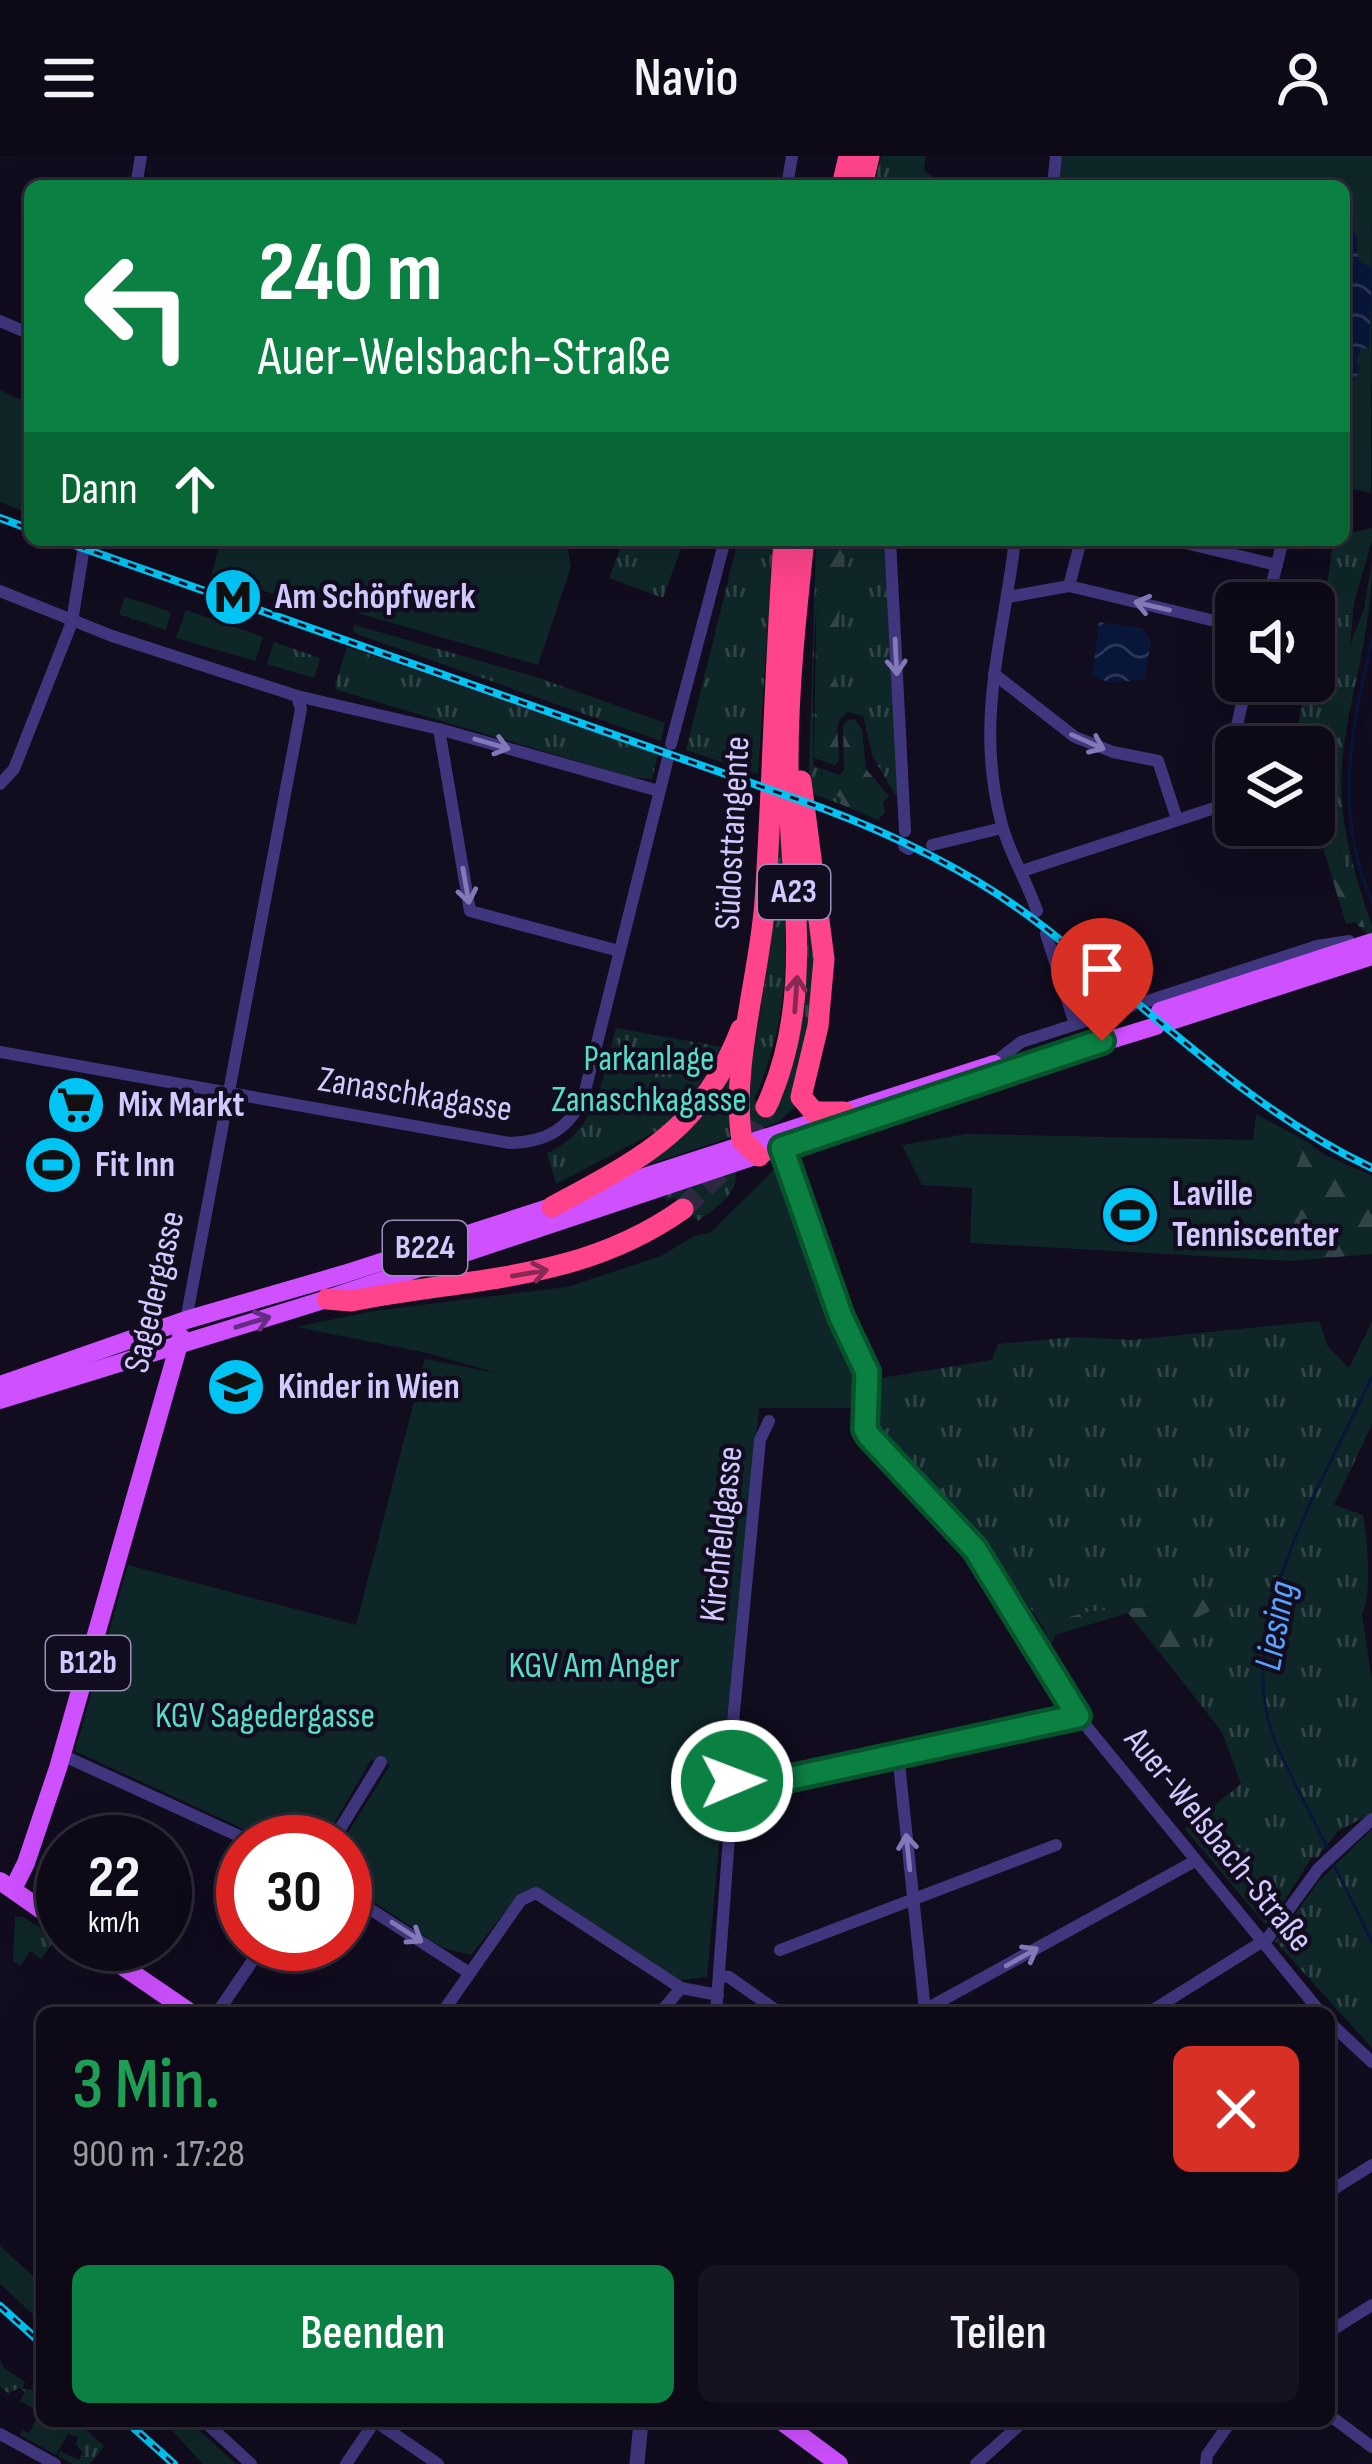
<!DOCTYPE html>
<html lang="de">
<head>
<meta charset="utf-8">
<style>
	body { margin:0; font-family:"Sofia Sans Condensed",sans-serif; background:#16121f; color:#f1f3f6; height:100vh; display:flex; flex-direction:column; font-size:45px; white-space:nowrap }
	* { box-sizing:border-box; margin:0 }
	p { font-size:39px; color:#9a9aa1 }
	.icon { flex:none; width:66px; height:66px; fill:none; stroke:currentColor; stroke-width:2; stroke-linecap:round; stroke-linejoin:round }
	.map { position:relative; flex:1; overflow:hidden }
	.side { position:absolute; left:36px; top:1851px; width:1299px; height:420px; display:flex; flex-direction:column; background:#0d0916; border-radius:18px; box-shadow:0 12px 48px #0002,0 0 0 3px #2d2a35 }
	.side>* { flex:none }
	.hud { position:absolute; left:24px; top:24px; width:1326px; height:366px; border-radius:18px; box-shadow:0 12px 48px #0002,0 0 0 3px #2d2a35; background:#0b8043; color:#fff; overflow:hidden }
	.fabs { position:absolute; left:1215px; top:426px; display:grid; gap:24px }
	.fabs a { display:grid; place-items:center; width:120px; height:120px; border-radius:18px; background:#0d0916; box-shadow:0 12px 48px #0002,0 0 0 3px #2d2a35; font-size:60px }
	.speed { position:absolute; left:36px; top:1659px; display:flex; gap:24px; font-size:60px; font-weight:700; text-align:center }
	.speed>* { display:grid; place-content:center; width:156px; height:156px; border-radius:50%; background:#0d0916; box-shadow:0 12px 48px #0002,0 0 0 3px #2d2a35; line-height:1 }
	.speed small { font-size:30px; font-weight:400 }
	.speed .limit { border:18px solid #d22; background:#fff; color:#111 }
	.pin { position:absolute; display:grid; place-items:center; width:102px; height:102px; color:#fff; margin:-123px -51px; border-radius:50% 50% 50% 0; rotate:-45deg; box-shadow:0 0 12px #0007 }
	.pin .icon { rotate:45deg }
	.me { position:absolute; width:132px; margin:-66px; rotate:89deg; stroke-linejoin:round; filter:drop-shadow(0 0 9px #0008) }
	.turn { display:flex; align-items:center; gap:42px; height:252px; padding:0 36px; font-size:54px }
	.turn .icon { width:156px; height:156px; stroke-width:2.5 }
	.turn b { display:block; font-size:84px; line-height:102px }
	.then { display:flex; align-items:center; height:114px; padding:0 36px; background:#0003; gap:24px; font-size:45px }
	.round { display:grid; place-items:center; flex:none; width:126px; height:126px; border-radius:18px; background:#16121f }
	.headline { display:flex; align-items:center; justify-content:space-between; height:204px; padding:0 36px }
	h1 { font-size:72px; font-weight:600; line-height:90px; color:#1e9e55 }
	.action { display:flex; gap:24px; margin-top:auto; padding:24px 36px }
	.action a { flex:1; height:138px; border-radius:18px; background:#0b8043; color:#fff; font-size:48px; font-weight:600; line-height:138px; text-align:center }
	.action a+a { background:#16121f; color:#f1f3f6 }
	header { display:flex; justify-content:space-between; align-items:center; height:156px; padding:0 36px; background:#0d0916; font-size:54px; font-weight:600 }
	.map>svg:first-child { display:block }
</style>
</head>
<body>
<header><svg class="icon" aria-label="menu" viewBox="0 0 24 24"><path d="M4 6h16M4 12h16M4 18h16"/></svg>Navio<svg class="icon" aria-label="person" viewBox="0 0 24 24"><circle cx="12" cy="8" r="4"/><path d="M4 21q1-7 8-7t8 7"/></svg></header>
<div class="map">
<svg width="1372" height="2308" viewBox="0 0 1372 2308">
	<defs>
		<pattern id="grass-tufts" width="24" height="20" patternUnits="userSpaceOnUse" patternTransform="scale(3)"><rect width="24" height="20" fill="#0f2628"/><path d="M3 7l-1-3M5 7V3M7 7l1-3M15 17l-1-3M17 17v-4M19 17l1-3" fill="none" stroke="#314448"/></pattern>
		<pattern id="forest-firs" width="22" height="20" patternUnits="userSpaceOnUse" patternTransform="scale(3)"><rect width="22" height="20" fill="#0f2628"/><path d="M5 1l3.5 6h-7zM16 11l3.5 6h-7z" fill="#314448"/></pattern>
		<pattern id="water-waves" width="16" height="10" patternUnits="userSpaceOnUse" patternTransform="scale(3)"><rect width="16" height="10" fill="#08163a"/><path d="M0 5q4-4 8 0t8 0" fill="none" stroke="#2b3758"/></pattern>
	</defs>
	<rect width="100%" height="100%" fill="#110c1e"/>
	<g fill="url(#grass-tufts)">
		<polygon points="881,0 926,0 924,14 942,30 874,30"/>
		<path d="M1372,372v13l-18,62 -4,42 14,-36 8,-47c0,72 -23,132 -30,201 -5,56 13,112 30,163v7l-5,1 -35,-108 -5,-74 -6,11 -7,3v-19h-6l-1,-20h-9l7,-45 9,-1 4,-21 -4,-11 4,-2 14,-97 17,-17z"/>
		<polygon points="623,384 684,384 663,442 609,422"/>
		<polygon points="738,384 773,384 758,618 686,594"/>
		<path d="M816,384l11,2c-15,28 -15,185 -13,224l8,3 -1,7 21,23 -2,5 -27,-10 -4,-22z"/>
		<polygon points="841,384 884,384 898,643 873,601 863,560 848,556 840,563 837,573 831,484"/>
		<polygon points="125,441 171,456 166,474 119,458"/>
		<polygon points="355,469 536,521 665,567 661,585 357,478 353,474"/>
		<polygon points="274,486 320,502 314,522 267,508"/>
		<polygon points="347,491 658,598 652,623 631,621 337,534 335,529"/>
		<path d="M778,644l12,121 -5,1c3,64 -5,119 -31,178l19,10c44,-104 33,-176 23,-285l23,131 -23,150 -19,17 -29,9v-45l23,-142z"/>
		<path d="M616,872l106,19 -36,60 -23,21 -107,56 -9,-31c51,-21 56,-77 69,-125z"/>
		<polygon points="731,917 732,981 644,1010 694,969"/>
		<path d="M735,1013c6,24 -20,39 -37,52l-24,-24 -7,4 -3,-3 6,-8z"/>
		<path d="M1319,1165l9,26 21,21 23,-47v103l-38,81 29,10c5,30 9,74 -1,100l10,66v132l-34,18 -21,27 -5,-1 -41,65 -6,2 -80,-95 56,-45 -19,-52 -39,-50 13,-64 42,-21c-30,-1 -55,5 -85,9 -45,6 -66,0 -110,21l-62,-91 -104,-109 -2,-48 117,-19 6,-16 77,-7 57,3z"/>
		<polygon points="1372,1673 1372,1892 1275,1785 1320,1724"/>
		<polygon points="15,1761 24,1761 56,1782 41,1803 30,1795 21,1810 13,1806"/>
		<polygon points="0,2204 4,2212 25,2226 22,2233 33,2234 36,2230 42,2236 42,2265 76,2265 104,2290 90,2308 73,2308 58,2300 60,2295 79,2304 83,2297 76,2288 78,2281 68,2278 56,2299 20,2279 23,2274 29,2277 40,2256 20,2245 25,2236 20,2232 8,2237 0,2231"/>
	</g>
	<g fill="url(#forest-firs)">
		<polygon points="827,384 844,384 835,530 839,604 835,609 814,602 817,410"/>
		<polygon points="855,563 862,574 866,613 889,640 883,646 885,656 878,664 840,648 841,643 822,627 822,613 839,619 844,614 843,571 846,565"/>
		<polygon points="1327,570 1337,572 1337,608 1328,622 1332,670 1367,778 1355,766 1346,768 1314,661 1314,628 1319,626 1326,596 1322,584"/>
		<polygon points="1306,985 1325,999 1372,1020 1372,1098 1291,1105 1289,1030"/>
		<path d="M1221,1437l19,3 -44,22 -13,64 -55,-69 -73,22 -4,10 -8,-18c45,-21 66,-15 112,-21 22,-4 44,-10 66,-13z"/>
	</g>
	<g fill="#0f2628">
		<polygon points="1062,0 1372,0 1371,337 1344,331 1344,30 1059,30"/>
		<polygon points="0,234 30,248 30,358 0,346"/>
		<polygon points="221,384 566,384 571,411 538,509 326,448 323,452 211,420"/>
		<polygon points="186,454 263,481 255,505 176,482"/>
		<polygon points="1256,958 1306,985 1289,1030 1291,1105 970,1087 972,1032 922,1029 902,989 966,978 1253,984"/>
		<polygon points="780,1008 865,1217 863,1252 759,1252 707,1821 677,1825 536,1734 519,1738 471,1799 443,1792 345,1727 342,1686 390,1609 371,1604 323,1686 271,1686 75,1595 128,1409 356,1469 425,1203 497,1217 427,1197 296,1171 374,1155 567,1131 661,1100 694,1080 710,1077"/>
		<polygon points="0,2090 42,2128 42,2167 0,2128"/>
		<polygon points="163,2265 189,2265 236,2308 203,2308"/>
	</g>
	<g fill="url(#water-waves)">
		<polygon points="1344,68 1357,79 1358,104 1372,112 1369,193 1361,192 1356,205 1360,212 1344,249"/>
		<polygon points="1099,466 1144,473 1151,485 1145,523 1111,527 1092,520"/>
	</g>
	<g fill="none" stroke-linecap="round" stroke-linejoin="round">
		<g stroke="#08163a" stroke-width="3">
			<path d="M1372,483c-21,95 -39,170 0,264"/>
			<path d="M1330,1698c-18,-42 -44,-81 -59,-124 -36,-111 55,-253 101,-353"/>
			<polyline points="1333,1707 1372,1786"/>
		</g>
		<polyline stroke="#2e2840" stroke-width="21" stroke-dasharray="21 10" stroke-linecap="butt" points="683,1053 735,1002 766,951"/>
		<g stroke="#40367d" stroke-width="12">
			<polyline points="136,30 141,0"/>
			<polyline points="787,30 792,0"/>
			<polyline points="1053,30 1056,0"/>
			<polyline points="0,165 30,178"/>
			<polyline points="890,384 905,675"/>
			<path d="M1015,384c-12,102 -41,182 -13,285 8,30 25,56 35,86"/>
			<polyline points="1173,384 1277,409"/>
			<polyline points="1069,430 1081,384"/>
			<polyline points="0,435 112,480 297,540 439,573 659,635"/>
			<polyline points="1008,441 1069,430 1236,470"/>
			<polyline points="1267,447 1283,384"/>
			<polyline points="994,518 1075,581 1113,596 1158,605 1177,663"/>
			<polyline points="439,573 470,755 619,795"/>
			<polyline points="671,588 725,384"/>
			<polyline points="1314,619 1321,617"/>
			<polyline points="0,628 14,613 72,466 85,384"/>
			<polyline points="1219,650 1247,525"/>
			<polyline points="932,689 1002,672"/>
			<polyline points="904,690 909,693"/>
			<polyline points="1022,715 1236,645"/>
			<polyline points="1046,778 1075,868"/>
			<polyline points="1148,845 1317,790 1349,785 1351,789"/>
			<path d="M0,896l510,91c36,-1 60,-14 74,-48l84,-337"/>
			<polyline points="991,909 1021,886 1132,850"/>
			<polyline points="782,992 841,1161 867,1216 865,1273 869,1280 975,1393 1078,1560 1321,1857"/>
			<polyline points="186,1164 301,553 297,540"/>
			<polyline points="898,1598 925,1854"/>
			<polyline points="62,1599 252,1686"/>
			<polyline points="732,1630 787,1623 1078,1560"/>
			<polyline points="332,1686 381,1606"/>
			<polyline points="345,1737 468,1816"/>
			<polyline points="780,1794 1056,1689"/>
			<polyline points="719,1820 729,1821 780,1857"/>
			<polyline points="217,1857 264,1788"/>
			<polyline points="442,1857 521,1744 536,1737 681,1832 718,1839"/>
			<polyline points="660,1857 681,1832"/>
			<polyline points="716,1857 732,1640 729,1608 760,1284 769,1265"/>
			<polyline points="919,1857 1195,1705"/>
			<polyline points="1148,1857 1268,1782 1318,1713 1372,1663"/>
			<polyline points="1329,1866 1372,1906"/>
			<polyline points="1329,2036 1372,2009"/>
			<polyline points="1329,2176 1372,2149"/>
			<polyline points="1329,2259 1372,2291"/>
			<polyline points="204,2265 251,2308"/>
			<polyline points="375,2265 438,2308"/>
			<polyline points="0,2278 55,2308"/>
			<polyline points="346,2308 375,2265"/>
			<polyline points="976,2308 1024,2265"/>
			<polyline points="1206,2308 1207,2299 1231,2265"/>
		</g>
		<polyline stroke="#40367d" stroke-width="15" points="637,2308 641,2265"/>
		<g stroke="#ce50ff" stroke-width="18">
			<polyline points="1160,855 1372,786"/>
			<polyline points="1171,865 1372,800"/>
			<polyline points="0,1229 186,1164 344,1118 994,908"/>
			<polyline points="0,1244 327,1143 1009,915 1156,870"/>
			<polyline points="0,1725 63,1769"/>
			<polyline points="13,1733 26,1707 58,1612 181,1181"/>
			<polyline points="90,1788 191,1857"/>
			<polyline points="781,2265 839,2308"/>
		</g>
		<g stroke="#ff448c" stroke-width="21">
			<polyline points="842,30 849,0"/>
			<polyline points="862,30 869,0"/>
			<polyline points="801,625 824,803 818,870 801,941 814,956 844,956"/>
			<path d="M766,951c52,-111 22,-229 22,-346 0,-73 8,-148 16,-221"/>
			<path d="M759,1000l-17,-16c-12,-72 18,-165 23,-239 8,-120 10,-241 19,-361"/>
			<path d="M552,1051c90,-49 150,-77 189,-178"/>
			<path d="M327,1143l24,2c120,-24 229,-19 332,-92"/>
		</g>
		<defs>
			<g id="rail">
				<polyline points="0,362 30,373"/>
				<path d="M60,384l762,268c72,27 141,60 203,105 117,86 214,192 347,255"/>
				<polyline points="0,2150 42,2188"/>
				<polyline points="126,2265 174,2308"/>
			</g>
		</defs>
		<use href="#rail" stroke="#00c5f4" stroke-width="8"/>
		<use href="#rail" stroke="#110c1e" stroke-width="3" stroke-dasharray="9" stroke-linecap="butt"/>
	</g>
	<defs><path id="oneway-shaft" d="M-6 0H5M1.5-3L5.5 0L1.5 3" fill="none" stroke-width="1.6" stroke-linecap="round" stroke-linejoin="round" transform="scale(3)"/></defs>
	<g stroke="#8378b8">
		<use href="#oneway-shaft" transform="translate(1152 450) rotate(-167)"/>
		<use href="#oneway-shaft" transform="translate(896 501) rotate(87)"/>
		<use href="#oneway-shaft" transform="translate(1088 586) rotate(24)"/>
		<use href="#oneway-shaft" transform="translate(492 588) rotate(16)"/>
		<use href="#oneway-shaft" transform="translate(466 730) rotate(80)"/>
		<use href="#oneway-shaft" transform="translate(908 1696) rotate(-96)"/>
		<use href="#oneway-shaft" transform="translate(407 1776) rotate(33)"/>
		<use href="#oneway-shaft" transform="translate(1022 1801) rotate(-29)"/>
	</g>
	<g stroke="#882855">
		<use href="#oneway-shaft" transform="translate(796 838) rotate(-86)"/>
		<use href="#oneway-shaft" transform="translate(530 1117) rotate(-10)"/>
	</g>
	<use stroke="#662b83" href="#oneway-shaft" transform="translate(253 1166) rotate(-17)"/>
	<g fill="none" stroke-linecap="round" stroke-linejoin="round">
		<defs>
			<polyline id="route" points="732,1625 732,1630 787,1623 1078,1560 975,1393 869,1280 865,1273 867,1216 841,1161 782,992 1102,885"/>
		</defs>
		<use href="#route" stroke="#07532c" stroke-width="30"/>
		<use href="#route" stroke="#0b8043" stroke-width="21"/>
	</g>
	<defs>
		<symbol id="metro-disc" viewBox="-11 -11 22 22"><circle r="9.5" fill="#00c5f4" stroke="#110c1e"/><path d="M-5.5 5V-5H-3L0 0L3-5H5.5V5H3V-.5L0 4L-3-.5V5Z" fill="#111"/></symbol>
		<symbol id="supermarket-disc" viewBox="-11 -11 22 22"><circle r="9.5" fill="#00c5f4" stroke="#110c1e"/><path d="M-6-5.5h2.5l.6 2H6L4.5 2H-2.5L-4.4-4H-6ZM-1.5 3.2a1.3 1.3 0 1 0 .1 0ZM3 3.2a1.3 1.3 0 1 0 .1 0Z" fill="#111"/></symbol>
		<symbol id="stadium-disc" viewBox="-11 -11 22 22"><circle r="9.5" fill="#00c5f4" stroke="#110c1e"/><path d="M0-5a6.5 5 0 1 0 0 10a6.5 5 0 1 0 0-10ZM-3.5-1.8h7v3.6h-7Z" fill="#111"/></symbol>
		<symbol id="school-disc" viewBox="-11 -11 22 22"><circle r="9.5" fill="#00c5f4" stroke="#110c1e"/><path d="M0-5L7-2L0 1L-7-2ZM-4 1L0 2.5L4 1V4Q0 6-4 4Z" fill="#111"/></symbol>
	</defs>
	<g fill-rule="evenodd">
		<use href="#metro-disc" x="200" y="408" width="66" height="66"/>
		<use href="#supermarket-disc" x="43" y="916" width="66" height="66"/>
		<use href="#stadium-disc" x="20" y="976" width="66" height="66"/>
		<use href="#stadium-disc" x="1097" y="1026" width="66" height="66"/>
		<use href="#school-disc" x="203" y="1198" width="66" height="66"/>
	</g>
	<g text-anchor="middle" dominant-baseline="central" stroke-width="9" stroke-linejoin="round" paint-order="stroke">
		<g fill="#110c1e" stroke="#9a90bc" stroke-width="3">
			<rect x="758" y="709" width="72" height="54" rx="9"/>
			<rect x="383" y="1065" width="84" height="54" rx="9"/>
			<rect x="46" y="1480" width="84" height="54" rx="9"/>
		</g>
		<g font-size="33" font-weight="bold" fill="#d4c9ff">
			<text x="794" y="736">A23</text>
			<text x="425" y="1092">B224</text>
			<text x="88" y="1507">B12b</text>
		</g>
		<g font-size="36" font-weight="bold" fill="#d4c9ff" stroke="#110c1e" text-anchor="start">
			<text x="275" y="441">Am Schöpfwerk</text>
			<text x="118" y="949">Mix Markt</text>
			<text x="95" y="1009">Fit Inn</text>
			<text x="1172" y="1038">Laville<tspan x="1172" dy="41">Tenniscenter</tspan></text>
			<text x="278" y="1231">Kinder in Wien</text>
		</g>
		<g font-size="36" fill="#d4c9ff" stroke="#110c1e">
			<text transform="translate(733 677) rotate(-87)">Südosttangente</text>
			<text transform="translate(415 939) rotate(9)">Zanaschkagasse</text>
			<text transform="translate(155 1136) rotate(-77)">Sagedergasse</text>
			<text transform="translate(722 1378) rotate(-84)">Kirchfeldgasse</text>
			<text transform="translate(1218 1684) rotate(51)">Auer-Welsbach-Straße</text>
		</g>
		<g font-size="36" fill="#55dfc9" stroke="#110c1e">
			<text x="649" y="903">Parkanlage<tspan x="649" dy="41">Zanaschkagasse</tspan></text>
			<text x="594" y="1510">KGV Am Anger</text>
			<text x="265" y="1560">KGV Sagedergasse</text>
		</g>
		<g font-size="39" font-style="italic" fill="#57a1ff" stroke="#110c1e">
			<text transform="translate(1276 1470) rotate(-80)">Liesing</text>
		</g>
	</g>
</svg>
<div class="fabs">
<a><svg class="icon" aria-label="sound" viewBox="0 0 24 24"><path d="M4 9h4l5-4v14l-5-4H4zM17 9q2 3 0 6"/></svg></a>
<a><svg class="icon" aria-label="layers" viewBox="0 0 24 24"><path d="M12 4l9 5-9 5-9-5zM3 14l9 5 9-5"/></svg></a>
</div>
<div class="speed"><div>22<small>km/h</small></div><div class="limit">30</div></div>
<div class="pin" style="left:1102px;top:885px;background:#d93025"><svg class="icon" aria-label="arrive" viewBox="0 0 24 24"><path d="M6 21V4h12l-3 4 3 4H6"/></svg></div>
<svg class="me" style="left:732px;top:1625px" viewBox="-20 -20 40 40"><circle r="17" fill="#0b8043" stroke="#fff" stroke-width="3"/><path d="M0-11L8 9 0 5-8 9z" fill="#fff"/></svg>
<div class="hud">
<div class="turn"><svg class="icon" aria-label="left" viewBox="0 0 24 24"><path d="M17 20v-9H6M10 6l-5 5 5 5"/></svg><div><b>240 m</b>Auer-Welsbach-Straße</div></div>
<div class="then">Dann<svg class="icon" aria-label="ahead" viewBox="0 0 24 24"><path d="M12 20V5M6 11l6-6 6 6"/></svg></div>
</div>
<section class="side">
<div class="headline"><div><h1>3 Min.</h1><p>900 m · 17:28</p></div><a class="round" style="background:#d93025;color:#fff"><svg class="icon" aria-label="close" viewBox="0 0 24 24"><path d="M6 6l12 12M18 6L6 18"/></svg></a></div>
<div class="action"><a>Beenden</a><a>Teilen</a></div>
</section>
</div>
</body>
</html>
